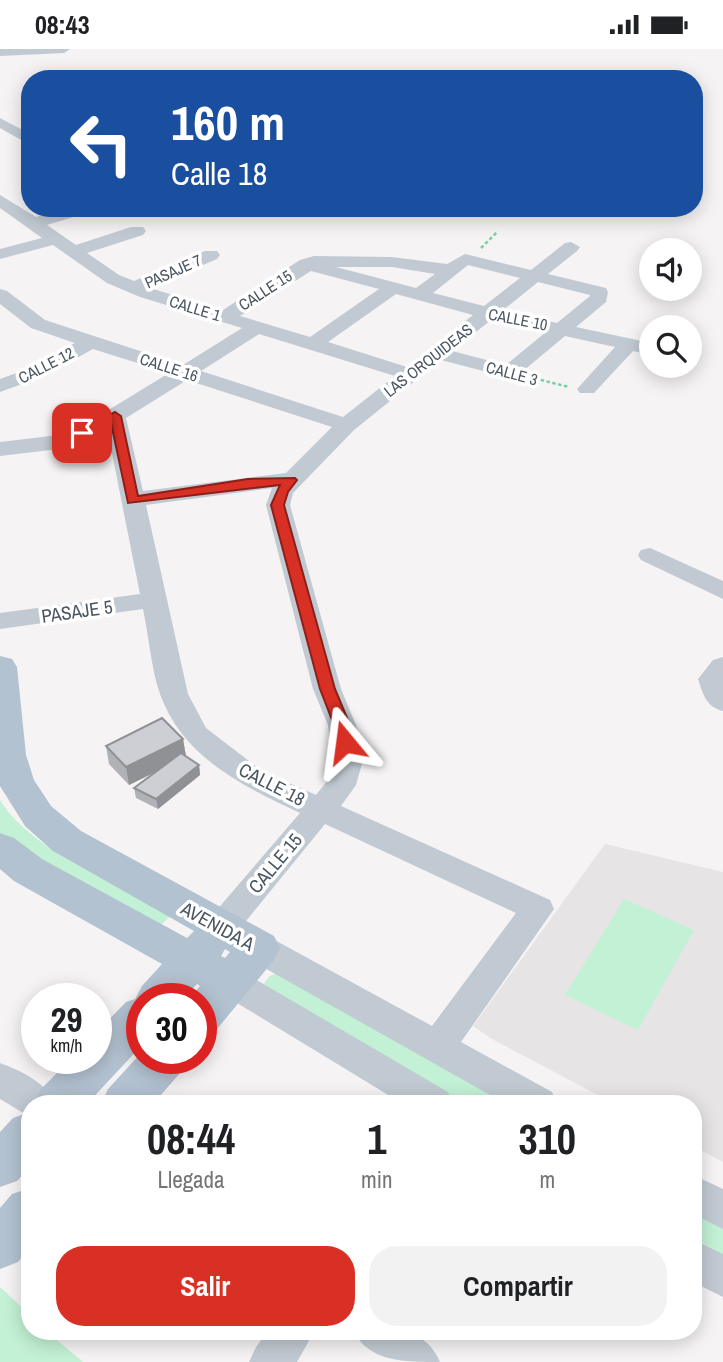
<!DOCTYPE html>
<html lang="es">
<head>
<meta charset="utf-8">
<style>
	body { margin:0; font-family:"Archivo Narrow",sans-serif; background:#f2f2f2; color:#202124; height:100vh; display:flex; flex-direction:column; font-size:26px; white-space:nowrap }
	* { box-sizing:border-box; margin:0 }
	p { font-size:23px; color:#757577 }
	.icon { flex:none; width:38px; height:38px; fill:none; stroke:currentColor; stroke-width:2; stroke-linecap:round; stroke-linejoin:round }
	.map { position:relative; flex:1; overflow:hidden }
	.details { position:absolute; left:21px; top:1046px; width:681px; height:245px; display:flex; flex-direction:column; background:#fff; border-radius:28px; box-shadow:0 4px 18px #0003 }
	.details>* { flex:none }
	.guide { position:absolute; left:21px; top:21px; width:682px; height:147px; border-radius:28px; box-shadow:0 4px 18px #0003; background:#1a4fa0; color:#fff; overflow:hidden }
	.controls { position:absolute; left:639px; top:189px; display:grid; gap:14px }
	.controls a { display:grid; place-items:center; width:63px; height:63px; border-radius:50%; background:#fff; box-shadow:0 4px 18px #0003; font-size:35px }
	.speed { position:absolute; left:21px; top:934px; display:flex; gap:14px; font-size:35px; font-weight:700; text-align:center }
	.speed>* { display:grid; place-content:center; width:91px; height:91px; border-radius:50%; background:#fff; box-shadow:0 4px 18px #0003; line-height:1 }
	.speed small { font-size:18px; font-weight:400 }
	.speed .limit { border:10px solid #d22; background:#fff; color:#111 }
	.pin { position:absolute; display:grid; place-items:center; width:60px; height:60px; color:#fff; margin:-30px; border-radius:14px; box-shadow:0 4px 10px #0006 }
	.me { position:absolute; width:77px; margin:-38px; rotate:344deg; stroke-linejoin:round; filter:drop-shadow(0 0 5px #0008) }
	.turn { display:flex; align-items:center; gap:24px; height:147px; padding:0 35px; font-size:32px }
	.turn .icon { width:91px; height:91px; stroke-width:2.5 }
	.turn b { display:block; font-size:49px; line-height:60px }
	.eta { display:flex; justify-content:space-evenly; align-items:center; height:119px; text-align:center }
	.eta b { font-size:42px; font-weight:700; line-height:49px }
	.cta { display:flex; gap:14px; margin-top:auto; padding:14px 35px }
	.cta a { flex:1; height:80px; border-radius:28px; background:#d93025; color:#fff; font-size:28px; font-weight:700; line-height:80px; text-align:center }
	.cta a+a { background:#f2f2f2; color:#202124 }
	.status { display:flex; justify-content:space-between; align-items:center; height:49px; padding:0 35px; background:#fff; direction:ltr }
	.status svg { height:19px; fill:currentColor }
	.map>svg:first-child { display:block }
</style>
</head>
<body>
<div class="status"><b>08:43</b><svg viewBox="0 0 49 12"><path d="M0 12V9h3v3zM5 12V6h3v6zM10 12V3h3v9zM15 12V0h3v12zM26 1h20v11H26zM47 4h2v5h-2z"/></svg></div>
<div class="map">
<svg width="723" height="1313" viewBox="0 0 723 1313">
	<rect width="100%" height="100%" fill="#f5f3f3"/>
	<polygon fill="#e6e4e5" points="605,795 723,823 723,1113 693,1097 693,1055 615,1055 492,990 473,977"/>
	<g fill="#c3f1d5">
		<path d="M0,751c32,52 120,85 174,113l-19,17 -155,-93z"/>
		<polygon points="624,850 694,881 638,981 565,946"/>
		<polygon points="280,923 293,929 512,1055 457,1055 267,941 264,934 270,927"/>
		<polygon points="693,1160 723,1177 723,1205 693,1189"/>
		<polygon points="0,1238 30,1266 30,1283 47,1283 83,1313 0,1313"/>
	</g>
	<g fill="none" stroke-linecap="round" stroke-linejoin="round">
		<g stroke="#7ad0a6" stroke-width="2.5" stroke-dasharray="3.5 2.5" stroke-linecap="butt">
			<polyline points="481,199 498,182"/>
			<polyline points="529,328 569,338"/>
		</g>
		<g fill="#c1cad2" fill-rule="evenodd">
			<polygon points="0,0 70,0 64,4 0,7"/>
			<polygon points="0,69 30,85 30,96 0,79"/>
			<path d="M0,146l36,22 30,-9h26l-2,4 -43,13 29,20 55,-18h12l3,4 -3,4 -56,18 32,22 15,6 71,-30h12l3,4 -3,4 -67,29 73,22 77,-50 14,-4 78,1 55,7 18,-10 66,16 34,-27 6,-1 9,5 -3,4 -29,23 58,14 2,4 -2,10 -30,25 75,16v12l-18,-4 -39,42h-14l-3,-4 38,-42 -50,-11 -48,40 -7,2 -69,-18 -87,70 -61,63 -3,12 51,184 15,36 7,35 -7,25 -15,21 209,94 4,9 -93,133 91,50 5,12h-51l-259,-146 -5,-10 5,-10 12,-3 12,3 161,88 84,-113 -191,-89 -92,113 -12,4 -12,-4 -5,-9 5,-9 91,-106c-57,-27 -117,-55 -140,-119 -9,-26 -11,-57 -17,-85l-143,20v-16l140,-19 -33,-166 -14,8 2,3 -3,5 -8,2 -84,10v-14l59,-7 48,-24 62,-38 -76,-24 -49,27 -44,16v-13l30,-11 45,-25 -44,-15 -31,-24v-15l7,2 38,29 138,45 59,-37 -102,-31 -33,-14 -54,-38 -53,14v-10l42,-11 -42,-30zM468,216l52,13 -36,28 -51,-13zM336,218h56l43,7 -19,14zM311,222l68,18 -69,48 -70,-21zM538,233l52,13v1l-33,27 -55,-12zM396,245l77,21 -66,52 -79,-25zM491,271l55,12 -40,33 -54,-14zM259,285l136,42 -52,41 -142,-46zM187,331l145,47 -46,46 -143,18 -17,-73zM272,439l-6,17 47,184 15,36 5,35 -6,21 -11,14 -54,-24 -56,-43 -18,-34 -42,-189z"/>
			<polygon points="650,499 723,532 723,550 641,511 638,506 641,501"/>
			<path d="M723,608v54c-17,-4 -20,-17 -25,-32l15,-19z"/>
			<polygon points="231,919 243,923 448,1043 453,1055 403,1055 219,943 214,933 219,923"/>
			<path d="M0,1014c20,7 48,21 56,41h-26v13l-30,-18z"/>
			<polygon points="693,1126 723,1140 723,1180 693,1165"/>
			<polygon points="693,1190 723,1205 723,1248 693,1233"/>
			<polygon points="267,1283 314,1283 297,1313 249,1313 256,1298"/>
			<path d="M354,1283c35,-2 70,-8 86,30 -36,0 -70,0 -86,-30z"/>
		</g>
		<g fill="#b3c2d1" fill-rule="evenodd">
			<path d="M0,607l12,3 5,8 9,88 8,25 17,26 30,25 193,105 6,12 -6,12 -57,69 -16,5v-35h-12l11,-13 -3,-2 -14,15h-41v46l-55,59h-53l7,-15 30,-30h25v-26l30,-31 9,-3 7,-13 20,-22 -148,-83 -14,-12v-36l14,5 28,21 145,79 7,-7 -141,-80 -28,-25 -25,-40zM225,900l5,3 -5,6 -4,-2z"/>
			<polygon points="142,1003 142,1010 187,1010 180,1024 153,1055 101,1055 108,1040"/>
			<polygon points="30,1063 30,1118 17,1132 0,1138 0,1083 13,1069"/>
			<polygon points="30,1139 30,1199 18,1213 0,1220 0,1159 12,1145"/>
		</g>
	</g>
	<polygon fill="#b0b2b7" points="183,690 186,707 199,716 200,726 158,760 136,749 134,739 157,722 129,736 109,715 106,697"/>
	<g fill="#909195">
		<polygon points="183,690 186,708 129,736 126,718"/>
		<polygon points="199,716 200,726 158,760 156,750"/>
	</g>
	<g fill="#cdcfd5" stroke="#909195" stroke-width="2">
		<polygon points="162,669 183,690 126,718 106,697"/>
		<polygon points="181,704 199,716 156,750 134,739"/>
	</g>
	<polygon fill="#d93025" stroke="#8d1f18" stroke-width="2" points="115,363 121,367 138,447 248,430 295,429 297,431 288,443 284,456 335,640 350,676 353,693 351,697 345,699 337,693 334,676 320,640 271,456 280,436 128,454 111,374 86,386 77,386 76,384"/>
	<g text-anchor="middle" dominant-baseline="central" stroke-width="7" stroke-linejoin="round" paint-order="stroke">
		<g font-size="16" fill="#4a5661" stroke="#fff">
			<text transform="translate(173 222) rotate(-24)">PASAJE 7</text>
			<text transform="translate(265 241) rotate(-33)">CALLE 15</text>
			<text transform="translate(195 259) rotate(17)">CALLE 1</text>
			<text transform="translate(518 270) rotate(11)">CALLE 10</text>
			<text transform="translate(428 311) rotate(-38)">LAS ORQUIDEAS</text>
			<text transform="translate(46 316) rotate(-27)">CALLE 12</text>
			<text transform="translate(169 318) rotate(18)">CALLE 16</text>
			<text transform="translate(512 324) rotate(15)">CALLE 3</text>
		</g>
		<g font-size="19" fill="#4a5661" stroke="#fff">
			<text transform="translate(77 562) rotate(-8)">PASAJE 5</text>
			<text transform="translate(272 735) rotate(27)">CALLE 18</text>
			<text transform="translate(275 814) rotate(-50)">CALLE 15</text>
			<text transform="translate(218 877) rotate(29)">AVENIDA A</text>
		</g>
	</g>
</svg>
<div class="controls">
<a><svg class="icon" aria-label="sound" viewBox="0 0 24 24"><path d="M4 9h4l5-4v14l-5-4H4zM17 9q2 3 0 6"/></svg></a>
<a><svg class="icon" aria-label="search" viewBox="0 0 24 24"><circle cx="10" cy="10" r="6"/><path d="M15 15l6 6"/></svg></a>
</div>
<div class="speed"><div>29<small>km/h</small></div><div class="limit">30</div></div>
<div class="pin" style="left:82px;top:384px;background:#d93025"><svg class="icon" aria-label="arrive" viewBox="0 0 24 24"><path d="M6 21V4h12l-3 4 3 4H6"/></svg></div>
<svg class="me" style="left:345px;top:693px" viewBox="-20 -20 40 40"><path d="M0-17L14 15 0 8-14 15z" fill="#d93025" stroke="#fff" stroke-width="4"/></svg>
<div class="guide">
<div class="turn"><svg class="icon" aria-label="left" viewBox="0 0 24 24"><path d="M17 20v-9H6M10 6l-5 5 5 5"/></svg><div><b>160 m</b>Calle 18</div></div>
</div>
<section class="details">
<div class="eta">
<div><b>08:44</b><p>Llegada</p></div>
<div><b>1</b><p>min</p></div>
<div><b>310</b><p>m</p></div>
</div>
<div class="cta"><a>Salir</a><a>Compartir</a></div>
</section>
</div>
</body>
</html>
